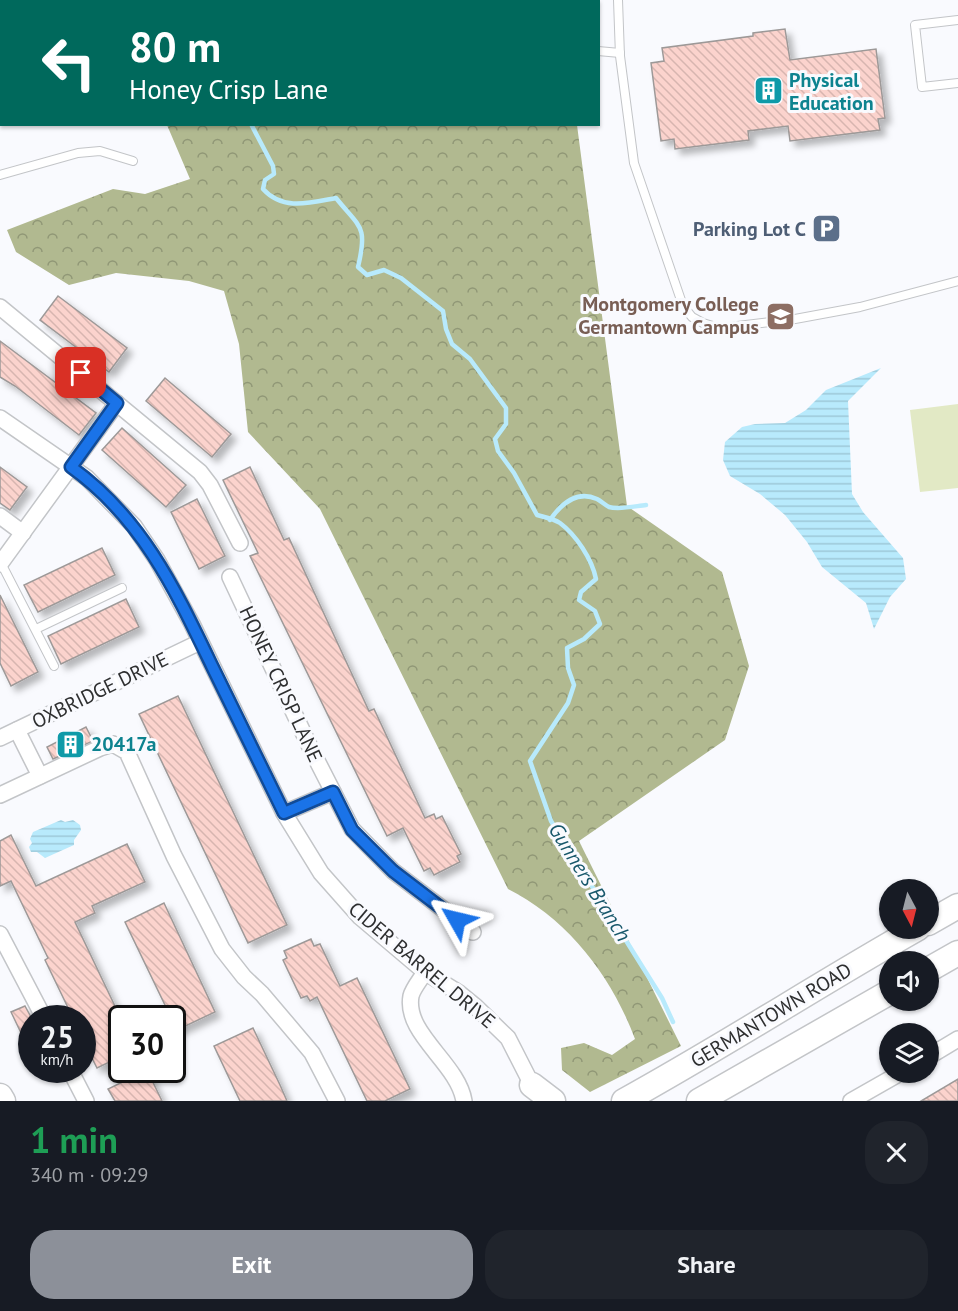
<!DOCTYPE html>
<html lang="en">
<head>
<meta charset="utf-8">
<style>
	body { margin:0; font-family:"PT Sans",sans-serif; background:#20242c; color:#f1f3f6; height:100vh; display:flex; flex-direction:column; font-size:22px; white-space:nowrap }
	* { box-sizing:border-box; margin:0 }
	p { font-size:20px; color:#9ea1a6 }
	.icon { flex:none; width:33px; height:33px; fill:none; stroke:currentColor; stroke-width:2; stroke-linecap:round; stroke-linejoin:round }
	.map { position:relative; height:1101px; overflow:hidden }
	.details { display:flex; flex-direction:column; background:#171b24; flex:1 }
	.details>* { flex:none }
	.hud { position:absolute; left:0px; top:0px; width:600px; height:126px; box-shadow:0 2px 4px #0004; background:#00695c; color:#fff; overflow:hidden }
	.needle { width:39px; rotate:173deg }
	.controls { position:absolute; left:879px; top:879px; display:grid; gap:12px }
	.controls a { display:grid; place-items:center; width:60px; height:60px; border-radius:50%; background:#171b24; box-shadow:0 2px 4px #0004; font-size:30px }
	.speed { position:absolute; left:18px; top:1005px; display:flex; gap:12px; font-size:30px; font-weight:700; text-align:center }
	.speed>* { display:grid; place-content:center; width:78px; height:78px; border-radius:50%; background:#171b24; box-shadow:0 2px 4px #0004; line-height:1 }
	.speed small { font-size:15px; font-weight:400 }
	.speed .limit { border:3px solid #111; border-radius:9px; background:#fff; color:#111 }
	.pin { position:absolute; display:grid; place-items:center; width:51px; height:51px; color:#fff; margin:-26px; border-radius:12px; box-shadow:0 3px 9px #0006 }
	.me { position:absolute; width:66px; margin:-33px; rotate:307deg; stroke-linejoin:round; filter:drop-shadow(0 0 4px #0008) }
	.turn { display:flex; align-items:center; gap:21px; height:126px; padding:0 30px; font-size:27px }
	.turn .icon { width:78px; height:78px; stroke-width:2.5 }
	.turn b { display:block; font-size:42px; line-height:51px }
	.round { display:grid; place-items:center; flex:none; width:63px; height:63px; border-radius:24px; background:#20242c }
	.headline { display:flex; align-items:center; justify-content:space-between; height:102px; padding:0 30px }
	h1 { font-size:36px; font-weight:700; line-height:45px; color:#1e9e55 }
	.cta { display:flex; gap:12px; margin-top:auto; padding:12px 30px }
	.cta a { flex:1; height:69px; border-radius:24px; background:#8c9099; color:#fff; font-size:24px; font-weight:700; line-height:69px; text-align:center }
	.cta a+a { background:#20242c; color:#f1f3f6 }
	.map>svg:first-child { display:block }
</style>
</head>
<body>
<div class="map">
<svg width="958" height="1101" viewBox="0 0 958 1101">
	<defs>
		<pattern id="forest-crowns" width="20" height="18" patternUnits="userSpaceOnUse" patternTransform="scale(1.5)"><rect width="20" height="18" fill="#b1b990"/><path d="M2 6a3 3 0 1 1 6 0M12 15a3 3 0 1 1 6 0" fill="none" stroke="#909776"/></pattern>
		<pattern id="water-rules" width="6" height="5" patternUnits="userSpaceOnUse" patternTransform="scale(1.5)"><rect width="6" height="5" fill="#b8eafc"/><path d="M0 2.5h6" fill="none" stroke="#9ec9d8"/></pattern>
		<pattern id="building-back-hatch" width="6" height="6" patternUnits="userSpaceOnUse" patternTransform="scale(1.5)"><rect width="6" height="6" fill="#fbd3cd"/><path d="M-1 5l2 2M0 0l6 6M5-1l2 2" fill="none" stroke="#d7b5b0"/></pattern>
		<filter id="shadow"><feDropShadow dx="5.5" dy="5.5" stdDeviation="3" flood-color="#0004"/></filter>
	</defs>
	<rect width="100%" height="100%" fill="#f9fafe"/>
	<polygon fill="#e2e9c5" points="958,404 958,488 920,492 910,410"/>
	<g fill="url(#forest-crowns)">
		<rect x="75" y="0" width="486" height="1"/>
		<path d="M167,125h410l50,381 95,66 27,94 -24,74 -146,101 102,205 -91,46 -28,-22 -1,-22 23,-5 28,12 23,-16c-23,-62 -67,-120 -127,-150l-188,-380 -72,-77 -9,-88 -15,-53 -35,-10 -73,-8 -47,12 -53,-33 -9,-22 106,-41 32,5 45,-15z"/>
	</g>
	<g fill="url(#water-rules)">
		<polygon points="881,368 848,401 852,494 863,512 903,558 906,579 890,597 874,629 866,603 822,567 807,542 785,515 760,494 730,476 723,460 725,442 742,427 755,424 785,423 806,410 826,390"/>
		<polygon points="61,820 65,822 73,820 80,825 81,830 74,840 74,845 45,858 37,852 31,852 29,847 32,843 30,839 33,832"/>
	</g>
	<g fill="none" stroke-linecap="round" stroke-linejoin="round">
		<g stroke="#b8eafc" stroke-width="4.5">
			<path d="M251,124l22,42 1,8 -9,6 -2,9c20,22 46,14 73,9 24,30 32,27 22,69l9,8 17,-5 17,8 42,33 3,18 6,15 18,15 36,49v16l-11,15 3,12 16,22 23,42c7,2 17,4 23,8 16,12 32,36 36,56l-15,13 -2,8 16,11 5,13 -16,15 -17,9 1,20 6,17 -6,18 -38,58 21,60 111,177 11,24"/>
			<path d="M550,520c11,-16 27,-30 47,-21 4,2 8,6 12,8 10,3 27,-1 37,-2"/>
		</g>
	</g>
	<g fill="url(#building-back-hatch)" stroke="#9d9998" stroke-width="1.5" filter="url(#shadow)">
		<polygon points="785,29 790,60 876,49 885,118 878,119 880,130 790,141 788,126 748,131 749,140 675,149 674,139 661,141 651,63 664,61 662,48 753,36 753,33"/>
		<polygon points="58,296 127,348 109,372 40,320"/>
		<polygon points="0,341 96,413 79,435 15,386 0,377"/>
		<polygon points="165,378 231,434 212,457 146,401"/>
		<polygon points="122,428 186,485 166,507 102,450"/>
		<polygon points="0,467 27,487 10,510 0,503"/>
		<polygon points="250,467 284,540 289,538 369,711 374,709 425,818 434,814 436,819 442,816 461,854 457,856 460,862 434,875 430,868 424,871 403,828 387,836 250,556 258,553 223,480"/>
		<polygon points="197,499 225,556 199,569 171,512"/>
		<polygon points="102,548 115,575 38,612 24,585"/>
		<polygon points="0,595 38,672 11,686 0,663"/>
		<polygon points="126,599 139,627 61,664 48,636"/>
		<polygon points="178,696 287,925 248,943 139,714"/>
		<polygon points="86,727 93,741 53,759 47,747"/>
		<polygon points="11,835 36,886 127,844 145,882 92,906 95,913 75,922 122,1021 122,1056 97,1068 82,1038 82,1018 73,1018 45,960 48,958 11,881 0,886 0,841"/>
		<polygon points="164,903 215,1012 177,1030 125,922"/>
		<polygon points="311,939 314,946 320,944 340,986 357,978 410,1089 385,1101 367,1101 317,997 310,1001 307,996 301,998 283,960 287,958 284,951"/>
		<polygon points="25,1006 32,1019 32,1056 11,1012"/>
		<polygon points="253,1028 280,1085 287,1101 240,1101 214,1046"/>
		<polygon points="147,1070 162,1101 115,1101 108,1089"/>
		<polygon points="958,1079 958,1101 921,1101"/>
	</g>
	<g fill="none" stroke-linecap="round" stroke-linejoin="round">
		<defs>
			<g id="lane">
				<polyline points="618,0 620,56 634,163 683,306 692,317 703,323 716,327 729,327 795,319 860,307 958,281"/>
				<polyline points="958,20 915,25 922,87 958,83"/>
				<polyline points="598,51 620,53"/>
				<polyline points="0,175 78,153 100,151 133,161"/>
				<polyline points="1,563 54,666"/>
				<polyline points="36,629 122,588"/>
			</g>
			<g id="street">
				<polyline points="0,307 200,472 210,485 240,543"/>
				<polyline points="0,418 87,478 134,526 157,560 192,624 284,813 321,873 360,917 425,972 459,993 475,1006 508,1038 532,1085"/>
				<polyline points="0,516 23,533"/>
				<polyline points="0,564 117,403"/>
				<polyline points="230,577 309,745 352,829 393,871 473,932"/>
				<polyline points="17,730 40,776"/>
				<polyline points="0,738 200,642"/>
				<polyline points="0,795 100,748 113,744 127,752 174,856 222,949 244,977 262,994 312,1053 337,1101"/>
				<polyline points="284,813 333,792"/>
				<polyline points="0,934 44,1018"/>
				<path d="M425,972c-4,7 -12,16 -14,24 -7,38 47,67 53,105"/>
				<polyline points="928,1057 958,1039"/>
				<polyline points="70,1070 86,1101"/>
				<polyline points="851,1101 902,1072"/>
			</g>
			<g id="primary">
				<polyline points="928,923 958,906"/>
				<polyline points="928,970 958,953"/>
				<polyline points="532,1085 553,1101"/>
				<polyline points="0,1096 3,1101"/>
				<path d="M624,1101c100,-55 195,-117 294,-173"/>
				<polyline points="699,1101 890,992"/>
			</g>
		</defs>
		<use href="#lane" stroke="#c3c5c8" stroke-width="10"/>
		<use href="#street" stroke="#c3c5c8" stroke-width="18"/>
		<use href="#primary" stroke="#c3c5c8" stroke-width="27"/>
		<use href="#lane" stroke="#fff" stroke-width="8"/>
		<use href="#street" stroke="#fff" stroke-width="15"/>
		<use href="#primary" stroke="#fff" stroke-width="24"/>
	</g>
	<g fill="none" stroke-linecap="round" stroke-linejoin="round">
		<defs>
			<path id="route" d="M81,373l36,30 -46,64c71,51 104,122 141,199 24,49 48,98 72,147l49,-21 19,38 41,41 64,49"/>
		</defs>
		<use href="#route" stroke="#114b97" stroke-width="15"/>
		<use href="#route" stroke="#1a73e8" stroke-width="10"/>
	</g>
	<defs>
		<symbol id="building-square" viewBox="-11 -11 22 22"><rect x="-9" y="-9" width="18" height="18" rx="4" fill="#0f9aa8" stroke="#f9fafe"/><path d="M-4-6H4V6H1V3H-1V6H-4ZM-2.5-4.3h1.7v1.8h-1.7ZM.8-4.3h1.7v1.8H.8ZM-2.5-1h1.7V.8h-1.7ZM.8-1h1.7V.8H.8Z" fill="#fff"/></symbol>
		<symbol id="parking-square" viewBox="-11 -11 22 22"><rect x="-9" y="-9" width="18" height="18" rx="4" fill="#5c6f8a" stroke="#f9fafe"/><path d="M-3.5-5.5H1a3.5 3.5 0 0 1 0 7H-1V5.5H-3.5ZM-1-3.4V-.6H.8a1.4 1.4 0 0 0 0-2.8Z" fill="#fff"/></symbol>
		<symbol id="university-square" viewBox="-11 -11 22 22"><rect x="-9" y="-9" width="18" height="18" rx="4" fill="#8d6e63" stroke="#f9fafe"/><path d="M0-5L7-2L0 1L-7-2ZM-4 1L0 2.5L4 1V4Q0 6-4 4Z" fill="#fff"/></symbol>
	</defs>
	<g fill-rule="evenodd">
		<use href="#building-square" x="752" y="74" width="33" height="33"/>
		<use href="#parking-square" x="810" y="212" width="33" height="33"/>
		<use href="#university-square" x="764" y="300" width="33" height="33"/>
		<use href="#building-square" x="54" y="728" width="33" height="33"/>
	</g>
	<g text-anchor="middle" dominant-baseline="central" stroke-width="6" stroke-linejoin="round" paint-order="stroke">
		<g font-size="20" font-weight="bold" fill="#0d838f" stroke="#f9fafe" text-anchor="start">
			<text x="789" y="80">Physical<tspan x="789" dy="23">Education</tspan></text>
			<text x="91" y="744">20417a</text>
		</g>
		<g font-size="20" font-weight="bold" fill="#4e5e75" stroke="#f9fafe" text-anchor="end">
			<text x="806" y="229">Parking Lot C</text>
		</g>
		<g font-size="20" font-weight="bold" fill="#785e54" stroke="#f9fafe" text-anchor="end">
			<text x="759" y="304">Montgomery College<tspan x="759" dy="23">Germantown Campus</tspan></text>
		</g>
		<g font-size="20" fill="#2e2f30" stroke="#f9fafe">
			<text transform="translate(281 684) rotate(65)">HONEY CRISP LANE</text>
			<text transform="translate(100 690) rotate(-26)">OXBRIDGE DRIVE</text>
			<text transform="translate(422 965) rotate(40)">CIDER BARREL DRIVE</text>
			<text transform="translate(771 1015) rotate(-31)">GERMANTOWN ROAD</text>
		</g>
		<g font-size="21" font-style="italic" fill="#18586b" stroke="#f9fafe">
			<text transform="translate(590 882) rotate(58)">Gunners Branch</text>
		</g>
	</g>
</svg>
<div class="controls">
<a><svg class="needle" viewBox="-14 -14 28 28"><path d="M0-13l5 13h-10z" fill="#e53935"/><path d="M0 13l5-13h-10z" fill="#9ea1a6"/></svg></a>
<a><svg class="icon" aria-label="sound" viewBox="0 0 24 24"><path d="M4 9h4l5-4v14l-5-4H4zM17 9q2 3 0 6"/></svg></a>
<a><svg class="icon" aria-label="layers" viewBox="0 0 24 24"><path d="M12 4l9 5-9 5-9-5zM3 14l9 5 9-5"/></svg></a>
</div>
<div class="speed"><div>25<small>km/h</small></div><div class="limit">30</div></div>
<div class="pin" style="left:81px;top:373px;background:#d93025"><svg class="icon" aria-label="arrive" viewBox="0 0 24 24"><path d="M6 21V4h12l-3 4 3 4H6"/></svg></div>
<svg class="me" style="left:457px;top:920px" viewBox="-20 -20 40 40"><path d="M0-17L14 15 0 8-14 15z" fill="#1a73e8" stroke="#fff" stroke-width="4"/></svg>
<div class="hud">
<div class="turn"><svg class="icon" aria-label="left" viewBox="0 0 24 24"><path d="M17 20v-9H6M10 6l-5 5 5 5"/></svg><div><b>80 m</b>Honey Crisp Lane</div></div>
</div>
</div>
<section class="details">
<div class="headline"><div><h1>1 min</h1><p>340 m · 09:29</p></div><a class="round"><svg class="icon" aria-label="close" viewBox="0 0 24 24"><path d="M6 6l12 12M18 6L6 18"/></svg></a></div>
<div class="cta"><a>Exit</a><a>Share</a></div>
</section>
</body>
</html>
